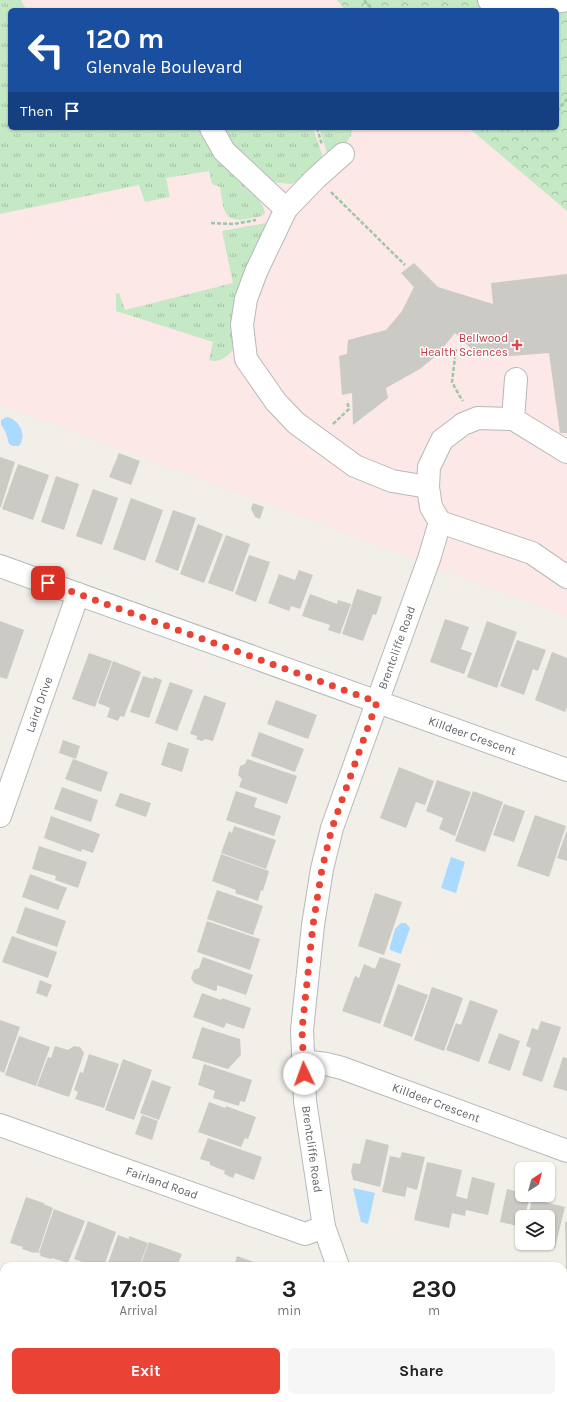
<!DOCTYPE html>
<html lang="en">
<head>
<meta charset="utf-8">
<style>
	body { margin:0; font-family:Karla,sans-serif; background:#f6f6f6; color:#222; height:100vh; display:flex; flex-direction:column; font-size:15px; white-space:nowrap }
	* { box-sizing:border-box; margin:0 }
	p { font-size:13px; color:#767676 }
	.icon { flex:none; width:22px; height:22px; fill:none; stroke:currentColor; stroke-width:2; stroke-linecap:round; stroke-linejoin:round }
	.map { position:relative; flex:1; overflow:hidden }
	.details { position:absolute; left:0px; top:1262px; width:567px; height:140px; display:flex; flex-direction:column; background:#fff; border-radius:12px 12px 0 0; box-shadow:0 1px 3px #0004 }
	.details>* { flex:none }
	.guide { position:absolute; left:8px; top:8px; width:551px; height:122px; border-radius:6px; box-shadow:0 1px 3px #0004; background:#1a4fa0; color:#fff; overflow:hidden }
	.needle { width:26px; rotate:36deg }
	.controls { position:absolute; left:515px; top:1162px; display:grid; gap:8px }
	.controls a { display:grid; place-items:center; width:40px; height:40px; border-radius:6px; background:#fff; box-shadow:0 1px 3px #0004; font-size:20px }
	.pin { position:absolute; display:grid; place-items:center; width:34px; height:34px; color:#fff; margin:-17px; border-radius:8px; box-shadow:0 2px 6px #0006 }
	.me { position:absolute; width:44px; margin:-22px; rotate:357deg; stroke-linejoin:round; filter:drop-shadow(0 0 3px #0008) }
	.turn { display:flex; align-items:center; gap:14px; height:84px; padding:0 12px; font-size:18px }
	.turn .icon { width:52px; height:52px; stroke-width:2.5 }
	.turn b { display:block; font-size:28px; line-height:34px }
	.then { display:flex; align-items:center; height:38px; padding:0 12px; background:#0003; gap:8px; font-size:15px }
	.eta { display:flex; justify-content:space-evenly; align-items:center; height:68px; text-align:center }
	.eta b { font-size:24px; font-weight:700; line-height:28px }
	.button { display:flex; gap:8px; margin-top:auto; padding:8px 12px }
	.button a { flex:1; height:46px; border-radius:6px; background:#ea4335; color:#fff; font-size:16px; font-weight:700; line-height:46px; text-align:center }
	.button a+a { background:#f6f6f6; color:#222 }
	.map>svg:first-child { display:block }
</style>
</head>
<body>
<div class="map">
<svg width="567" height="1402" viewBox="0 0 567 1402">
	<defs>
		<pattern id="grass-tufts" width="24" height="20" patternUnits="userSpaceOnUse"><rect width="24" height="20" fill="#c5e8c5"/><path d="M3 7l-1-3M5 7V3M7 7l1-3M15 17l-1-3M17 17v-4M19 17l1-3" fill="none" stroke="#a3c0a4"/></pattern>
		<pattern id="forest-crowns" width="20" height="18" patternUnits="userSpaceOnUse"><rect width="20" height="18" fill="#c5e8c5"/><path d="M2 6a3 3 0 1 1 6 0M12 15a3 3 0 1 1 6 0" fill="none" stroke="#a3c0a4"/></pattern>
	</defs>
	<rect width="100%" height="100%" fill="#f1efe8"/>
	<polygon fill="#fce8e6" points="0,0 337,0 345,10 10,10 10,128 469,128 567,211 567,616 0,404"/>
	<g fill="url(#grass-tufts)">
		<path d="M0,0h21l5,10h-16v118h190c4,23 32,44 47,60 8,8 16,14 18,25 -3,4 -9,4 -14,5 -29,7 -27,-9 -31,-31l-8,-3 -3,-13 -43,7 4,19 -25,5 -6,-17 -139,29z"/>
		<polygon points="220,128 313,128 323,157 299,180 291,184 273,182 228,140"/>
		<path d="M319,128h34v1c-5,16 -10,18 -26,24z"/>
		<path d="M266,223l-1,6c-19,38 -36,78 -32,121 -7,8 -14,13 -24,10l4,-18 -97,-31v-17l3,-1 6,17 108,-27 -11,-52z"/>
	</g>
	<polygon fill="url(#forest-crowns)" points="337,0 567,0 567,211 469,128 557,128 557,10 345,10"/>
	<g fill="#aadaff">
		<path d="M7,417c12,3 21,18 12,29h-6l-4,-2 -3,-11 -5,-9v-4z"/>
		<polygon points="451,857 465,862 456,893 441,888"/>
		<polygon points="401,923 406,923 410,928 401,954 390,950 390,947 395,929"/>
		<polygon points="353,1188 375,1193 368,1224 361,1222"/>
	</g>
	<g fill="#cccac5">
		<polygon points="414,263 438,287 493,304 491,283 567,274 567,433 560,433 549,353 500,357 488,349 480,357 455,333 437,355 420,369 386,388 388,398 353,425 352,393 342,395 339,356 347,354 348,340 386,330 402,311 414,287 401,273"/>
		<polygon points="119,453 140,461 131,485 109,477"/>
		<polygon points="0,457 15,462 1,507 0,507"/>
		<polygon points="18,464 49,475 33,520 2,509"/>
		<polygon points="56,476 79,484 64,530 41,522"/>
		<polygon points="93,489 118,498 102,545 76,536"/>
		<polygon points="131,498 163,510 145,561 113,549"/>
		<polygon points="253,503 264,507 260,519 255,517 251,509"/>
		<polygon points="173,510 196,518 178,571 155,562"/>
		<polygon points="198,524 223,534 204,583 180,574"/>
		<polygon points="226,535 250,544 233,592 208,583"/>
		<polygon points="249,555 270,562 256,602 235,594"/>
		<polygon points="299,570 313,575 300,609 291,606 289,611 268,603 279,574 295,580"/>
		<polygon points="357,589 382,597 376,615 373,614 363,641 342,634"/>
		<polygon points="310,594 337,604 338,600 351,604 340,634 328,630 330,625 302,616"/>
		<polygon points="445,619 469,627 461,649 472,653 464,674 430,662"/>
		<polygon points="0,621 24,630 7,679 0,677"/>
		<polygon points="487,621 517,632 497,688 467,677"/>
		<polygon points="517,640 546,650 538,671 533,669 524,695 500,686"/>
		<polygon points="552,652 567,658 567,707 565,712 535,700"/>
		<polygon points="89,653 112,661 95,707 72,699"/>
		<polygon points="113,661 141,672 124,717 120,716 118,721 107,717 110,708 98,703"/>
		<polygon points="143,676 153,679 154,677 162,680 149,718 130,712"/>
		<polygon points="170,682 193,690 177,731 155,723"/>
		<polygon points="204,695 226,703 213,741 205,739 202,741 196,739 197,736 190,734"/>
		<polygon points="276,700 317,715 308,739 267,724"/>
		<polygon points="259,732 304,749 295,772 251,756"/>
		<polygon points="63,740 80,746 76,759 59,753"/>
		<polygon points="168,742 189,749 182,772 161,765"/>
		<polygon points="73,759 108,772 101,792 65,779"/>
		<polygon points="247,759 297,776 287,804 239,787 242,779 238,775 240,766 245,764"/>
		<polygon points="399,767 434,781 425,805 416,802 406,828 380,818"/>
		<polygon points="437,780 471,792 455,836 439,829 443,818 426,811"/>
		<polygon points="62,787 98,800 91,822 54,809"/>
		<polygon points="236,791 257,798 254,807 281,816 274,836 226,820"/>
		<polygon points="473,791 503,802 485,852 455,841"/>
		<polygon points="120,793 151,803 146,817 115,806"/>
		<polygon points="504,804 525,811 514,842 493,835"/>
		<polygon points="535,815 566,826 549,877 517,866"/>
		<polygon points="51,816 100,834 93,853 82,849 81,852 44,838"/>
		<polygon points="234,826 276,840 266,869 221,853 229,831 232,833"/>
		<polygon points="567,830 567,861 557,858"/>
		<polygon points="39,846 87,862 78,888 55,880 56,876 32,869"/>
		<polygon points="221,854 269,871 263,891 261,890 258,901 235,893 236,890 212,881"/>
		<polygon points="30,874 67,888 58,910 22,897"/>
		<polygon points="217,890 263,906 253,935 207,919"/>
		<polygon points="375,893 402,902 384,955 358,946"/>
		<polygon points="25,907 66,921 57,947 16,933"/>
		<polygon points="207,921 260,939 250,970 197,952"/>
		<polygon points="12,936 57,952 48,978 2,962"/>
		<polygon points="203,957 253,975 246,995 217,985 217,990 215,991 194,983 191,978 194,970 199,968"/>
		<polygon points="380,957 401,964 380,1024 342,1011 355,976 359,978 364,964 375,969"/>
		<polygon points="40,980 52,985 47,997 36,993"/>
		<polygon points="398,984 428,995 412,1037 383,1026"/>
		<polygon points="432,987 463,998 444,1051 414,1040"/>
		<polygon points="202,993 221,1000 222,998 251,1008 244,1029 226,1023 224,1028 193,1017"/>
		<polygon points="470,1000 498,1010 479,1062 446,1050 456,1023 461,1025"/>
		<polygon points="0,1020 20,1027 4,1073 0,1071"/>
		<polygon points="541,1021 561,1027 542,1082 522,1075 531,1048 526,1046 532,1028 538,1030"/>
		<polygon points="202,1027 240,1039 241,1055 228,1069 192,1058"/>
		<polygon points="499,1033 520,1041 510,1071 488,1063"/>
		<polygon points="19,1036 50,1047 36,1086 5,1075"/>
		<polygon points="55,1046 68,1050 74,1046 80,1047 84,1053 69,1097 37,1086 48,1057 51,1058"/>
		<polygon points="89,1054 119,1064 104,1108 75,1099 78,1092 74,1090 80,1072 83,1073"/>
		<polygon points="563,1057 567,1058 567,1091 553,1087"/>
		<polygon points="123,1059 152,1070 134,1120 105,1110"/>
		<polygon points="204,1064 252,1080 245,1102 240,1101 239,1106 213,1098 215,1091 198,1085"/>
		<polygon points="152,1080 171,1087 159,1120 140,1113"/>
		<polygon points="209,1102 225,1108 226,1106 256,1117 248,1139 245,1138 241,1147 198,1132"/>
		<polygon points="142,1115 158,1121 152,1140 135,1134"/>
		<polygon points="208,1138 262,1157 254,1180 235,1173 233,1178 224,1174 225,1171 210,1165 210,1162 200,1159"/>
		<polygon points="366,1139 389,1145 380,1187 353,1180 351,1171 353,1163 360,1164"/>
		<polygon points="402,1152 425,1157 417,1190 407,1187 405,1197 382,1192 390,1156 400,1158"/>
		<polygon points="427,1162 462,1170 456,1196 467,1199 472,1177 495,1183 488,1215 466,1210 465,1216 452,1213 449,1228 414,1220"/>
		<polygon points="507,1189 522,1193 522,1195 530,1195 525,1217 522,1217 522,1227 500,1222"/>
		<polygon points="26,1197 44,1203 44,1204 53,1208 38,1253 35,1252 34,1253 22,1249 23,1247 10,1243"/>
		<polygon points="532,1199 565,1207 555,1248 537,1244 548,1243 548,1217 528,1217"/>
		<polygon points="54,1209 85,1221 68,1263 52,1258 51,1259 40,1256 41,1254 39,1253"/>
		<polygon points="88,1221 116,1232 104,1266 93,1266 74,1259"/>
		<polygon points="565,1222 567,1222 567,1269 566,1269"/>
		<polygon points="118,1235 129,1239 129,1236 148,1243 139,1266 107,1266"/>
		<polygon points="149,1242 182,1254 177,1266 140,1266"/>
		<polygon points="237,1256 265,1266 234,1266"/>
		<polygon points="0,1359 4,1360 4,1398 6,1398 4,1402 0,1402"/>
		<polygon points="13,1398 37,1398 36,1402 12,1402"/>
		<polygon points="44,1398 73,1398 72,1402 42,1402"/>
		<polygon points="76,1398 100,1398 98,1402 74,1402"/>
		<polygon points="106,1398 114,1399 115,1398 118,1398 123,1400 122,1402 105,1402"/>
		<polygon points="186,1398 196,1402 185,1402"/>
		<polygon points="297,1398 332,1398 330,1402 305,1402"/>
		<polygon points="467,1398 514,1398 515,1402 464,1402 464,1399"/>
	</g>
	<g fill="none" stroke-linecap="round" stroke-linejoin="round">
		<defs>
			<g id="minor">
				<polyline points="489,0 503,5 521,8 567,0"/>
				<polyline points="211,128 224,151 286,209 256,272 246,299 242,325 246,359 276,402 296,423 355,466 392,481 428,487 431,507 440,522 532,553 567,577"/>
				<polyline points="286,209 316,178 343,154"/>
				<polyline points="513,419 567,452"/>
				<polyline points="428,487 429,467 442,440 463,424 478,418 513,419 516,379"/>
				<path id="s1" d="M0,566l567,204"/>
				<path id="s2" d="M0,816l78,-222"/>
				<path id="s3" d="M303,1061l23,3 16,4 225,83"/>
				<path id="s4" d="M0,1125l305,109 19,-7"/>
				<path id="s5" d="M338,1266l-14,-39 -19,-126 -3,-71 11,-105 9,-56 10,-41 52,-145 45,-124 11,-37"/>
				<polyline points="390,1398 393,1402"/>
			</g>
		</defs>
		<use href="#minor" stroke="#b5b8bc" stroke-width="24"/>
		<g stroke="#9cc7a9" stroke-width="2.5" stroke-dasharray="4 2" stroke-linecap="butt">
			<polyline points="364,0 373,10"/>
			<polyline points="557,111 567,99"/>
			<polyline points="317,128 322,145"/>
			<polyline points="528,128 530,129 532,128"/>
			<polyline points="331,192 405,265"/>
			<polyline points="211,223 234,224 256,220"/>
			<polyline points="456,349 452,382 459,395 463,401"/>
			<polyline points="333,424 349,409 347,401"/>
		</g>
		<use href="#minor" stroke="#fff" stroke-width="22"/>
	</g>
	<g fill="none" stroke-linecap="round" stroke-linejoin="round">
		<polyline stroke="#ea4335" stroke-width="7" stroke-dasharray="0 12.6" points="48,583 377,702 332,828 322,869 313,925 302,1030 304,1074"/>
	</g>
	<path fill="#e0444e" stroke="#fff" stroke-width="1.5" d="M515 339h4v4h4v4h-4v4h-4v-4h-4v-4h4z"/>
	<g text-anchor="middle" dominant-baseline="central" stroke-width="3" stroke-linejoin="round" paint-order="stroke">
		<g font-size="12" fill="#be3a42" stroke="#fff" text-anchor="end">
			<text x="508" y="338">Bellwood<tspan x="508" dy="14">Health Sciences</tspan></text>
		</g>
		<g font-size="12" fill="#5f6368" stroke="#fff">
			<text stroke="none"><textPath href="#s5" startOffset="636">Brentcliffe Road</textPath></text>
			<text stroke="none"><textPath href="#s2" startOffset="118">Laird Drive</textPath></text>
			<text stroke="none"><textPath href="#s1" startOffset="502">Killdeer Crescent</textPath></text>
			<text stroke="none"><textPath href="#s3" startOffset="140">Killdeer Crescent</textPath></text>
			<text transform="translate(312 1149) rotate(82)">Brentcliffe Road</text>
			<text stroke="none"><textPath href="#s4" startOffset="172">Fairland Road</textPath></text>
		</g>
	</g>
</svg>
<div class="controls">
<a><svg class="needle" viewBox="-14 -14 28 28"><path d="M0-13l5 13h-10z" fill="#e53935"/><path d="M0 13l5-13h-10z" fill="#767676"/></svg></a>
<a><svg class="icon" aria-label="layers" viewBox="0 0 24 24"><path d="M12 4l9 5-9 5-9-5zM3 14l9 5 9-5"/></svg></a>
</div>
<div class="pin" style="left:48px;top:583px;background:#d93025"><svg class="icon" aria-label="arrive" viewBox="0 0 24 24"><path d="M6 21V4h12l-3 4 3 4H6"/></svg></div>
<svg class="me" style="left:304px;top:1074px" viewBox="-20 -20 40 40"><circle r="19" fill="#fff"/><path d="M0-13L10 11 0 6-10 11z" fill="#ea4335"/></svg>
<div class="guide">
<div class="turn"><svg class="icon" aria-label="left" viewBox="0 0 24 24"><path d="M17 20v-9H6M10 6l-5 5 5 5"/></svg><div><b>120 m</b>Glenvale Boulevard</div></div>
<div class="then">Then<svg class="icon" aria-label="arrive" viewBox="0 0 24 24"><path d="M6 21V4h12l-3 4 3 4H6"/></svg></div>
</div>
<section class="details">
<div class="eta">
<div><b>17:05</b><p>Arrival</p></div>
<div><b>3</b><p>min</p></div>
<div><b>230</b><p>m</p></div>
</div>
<div class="button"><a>Exit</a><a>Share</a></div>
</section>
</div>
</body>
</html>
